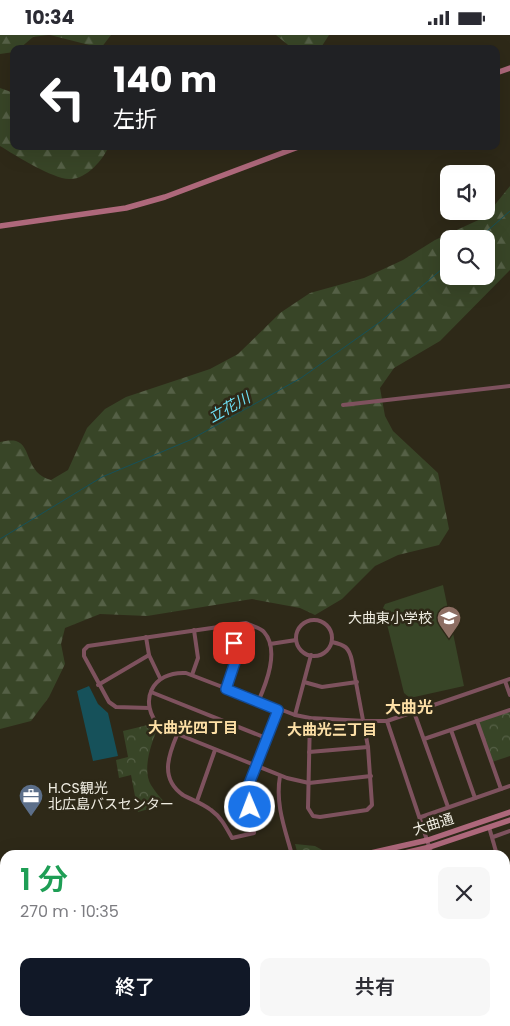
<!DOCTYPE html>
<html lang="ja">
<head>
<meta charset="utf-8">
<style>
	body { margin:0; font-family:Poppins,"Noto Sans JP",sans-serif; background:#f7f7f7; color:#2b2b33; height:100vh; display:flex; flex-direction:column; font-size:19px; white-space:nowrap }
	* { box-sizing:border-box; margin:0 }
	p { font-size:16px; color:#7c7c81 }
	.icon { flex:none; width:28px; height:28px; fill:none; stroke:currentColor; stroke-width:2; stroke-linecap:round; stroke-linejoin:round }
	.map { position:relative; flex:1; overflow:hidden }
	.sheet { position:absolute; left:0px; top:815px; width:510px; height:176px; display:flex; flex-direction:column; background:#fff; border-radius:15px 15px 0 0; box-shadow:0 5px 20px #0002 }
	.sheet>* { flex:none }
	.hud { position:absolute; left:10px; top:10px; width:490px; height:105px; border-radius:10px; box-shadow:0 5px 20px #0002; background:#202124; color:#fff; overflow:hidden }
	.controls { position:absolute; left:440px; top:130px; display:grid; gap:10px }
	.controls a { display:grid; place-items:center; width:55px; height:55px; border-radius:10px; background:#fff; box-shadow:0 5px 20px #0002; font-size:25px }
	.pin { position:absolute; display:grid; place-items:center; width:42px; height:42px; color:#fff; margin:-21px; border-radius:10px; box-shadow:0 2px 8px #0006 }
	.me { position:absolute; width:55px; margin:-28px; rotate:359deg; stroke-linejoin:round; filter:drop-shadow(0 0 4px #0008) }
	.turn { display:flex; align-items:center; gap:18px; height:105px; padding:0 20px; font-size:22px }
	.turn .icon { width:65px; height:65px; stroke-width:2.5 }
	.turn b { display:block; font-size:35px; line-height:42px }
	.round { display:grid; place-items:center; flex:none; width:52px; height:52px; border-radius:10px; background:#f7f7f7 }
	.overview { display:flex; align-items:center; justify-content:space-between; height:85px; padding:0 20px }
	h1 { font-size:30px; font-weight:600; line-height:38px; color:#1e9e55 }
	.button { display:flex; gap:10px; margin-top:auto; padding:10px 20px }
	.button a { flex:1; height:58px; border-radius:10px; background:#111827; color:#fff; font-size:20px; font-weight:600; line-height:58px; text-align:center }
	.button a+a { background:#f7f7f7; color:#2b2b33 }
	.status { display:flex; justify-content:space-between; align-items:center; height:35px; padding:0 25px; background:#fff; direction:ltr }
	.status svg { height:14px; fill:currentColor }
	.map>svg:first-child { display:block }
</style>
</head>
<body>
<div class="status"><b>10:34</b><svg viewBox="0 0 49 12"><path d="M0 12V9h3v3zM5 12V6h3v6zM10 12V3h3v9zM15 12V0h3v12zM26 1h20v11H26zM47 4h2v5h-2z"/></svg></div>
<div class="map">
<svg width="510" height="991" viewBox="0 0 510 991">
	<defs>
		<pattern id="forest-firs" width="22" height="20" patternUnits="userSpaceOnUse" patternTransform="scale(1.25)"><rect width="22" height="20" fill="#384527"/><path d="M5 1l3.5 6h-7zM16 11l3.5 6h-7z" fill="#556046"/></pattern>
		<pattern id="park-crowns" width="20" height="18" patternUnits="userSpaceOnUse" patternTransform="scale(1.25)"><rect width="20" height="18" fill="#384527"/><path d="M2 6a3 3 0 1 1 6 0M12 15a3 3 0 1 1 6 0" fill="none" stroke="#556046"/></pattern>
	</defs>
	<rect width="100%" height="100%" fill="#2e2918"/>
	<g fill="url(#forest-firs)" fill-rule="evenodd">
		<polygon points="0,0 48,0 33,2 19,14 14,14 14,17 0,19"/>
		<polygon points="50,0 111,0 101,13"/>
		<polygon points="276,0 329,0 320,14 293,14"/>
		<path d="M0,53l14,5v53h95c-6,14 -23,34 -40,33 -16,0 -54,-24 -69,-33z"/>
		<path d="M510,151v84l-70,71 -46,27 -14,20 5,28 8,15 45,42 11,56 -10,16 -41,10 -23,11 -33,33 -27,16 -15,-7 -48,-9 -105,17 -47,-2 -35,14 -4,16 4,20 -16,33 -18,24 -31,8v-287c5,-1 11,-2 16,-1 16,5 9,32 35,39l17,-10 19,-42 18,-19 21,-12 84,-28 28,-15 42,-41 30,-20 54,-15 39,-18 32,-20 50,-23zM449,204h37v37h-37z"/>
	</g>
	<g fill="url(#park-crowns)">
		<polygon points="510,675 510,721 492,727 477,686"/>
		<path d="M152,689l6,4c-7,15 -16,42 -7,57 4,7 10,13 15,19l-28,8 -7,-37 -12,3 -3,-18 12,-3 -5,-26z"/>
		<polygon points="295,809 315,811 331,820 298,820"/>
		<polygon points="217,986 287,986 288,991 191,991"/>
	</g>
	<polygon fill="#384527" points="443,550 464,651 410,663 404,658 383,573 385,569"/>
	<polygon fill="#16515a" points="89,651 98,669 108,678 118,721 93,726 77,656"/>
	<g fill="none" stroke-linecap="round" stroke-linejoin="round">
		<g stroke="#16515a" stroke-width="1">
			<polyline points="478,204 510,176"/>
			<polyline points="0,504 102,442 190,405 301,343 380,287 449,228"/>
		</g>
		<g stroke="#7e525e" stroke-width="4">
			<polyline points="343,370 510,351"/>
			<circle cx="314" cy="603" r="18"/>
			<polyline points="146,602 149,620 160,643"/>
			<polyline points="270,609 296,605"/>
			<polyline points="192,640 198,623 194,595"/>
			<polyline points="505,646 510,660"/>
			<polyline points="304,647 322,652 357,647"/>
			<polyline points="98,650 149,620"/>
			<polyline points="226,654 235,627 231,589"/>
			<polyline points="151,657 266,703"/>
			<path d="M149,673l-33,-1 -7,-5 -25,-46v-6l4,-4 158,-23c5,3 15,5 18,9 16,18 2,52 -6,70"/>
			<polyline points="414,677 448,772"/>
			<polyline points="295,680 311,620"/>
			<path d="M310,683l-2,90 5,8 7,1 47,-7 5,-5 -4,-58 -16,-86c-3,-14 -7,-16 -20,-19"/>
			<polyline points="387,686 432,820"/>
			<polyline points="477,686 501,754"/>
			<polyline points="451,695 475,763"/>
			<path d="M177,700c-9,21 -17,44 6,60 9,5 19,8 28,15 10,7 15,17 21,28l22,-5 -5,-49 29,-74"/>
			<polyline points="424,704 510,675"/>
			<polyline points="309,717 368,712"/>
			<path d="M280,741c-5,28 5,53 12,79"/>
			<path d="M371,741l-62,7 -22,-5 -127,-51c-23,-25 -8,-56 26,-54l109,42 15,3 55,3h22l123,-42"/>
			<polyline points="197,766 215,715"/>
			<polyline points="421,782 510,751"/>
			<polyline points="489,792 497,820"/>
			<polyline points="493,802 510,796"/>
			<polyline points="505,858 510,886"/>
			<polyline points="505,915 510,913"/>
			<polyline points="505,946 510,944"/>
			<polyline points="505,983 510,982"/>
			<polyline points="117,986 118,991"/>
			<polyline points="144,986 145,991"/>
			<polyline points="292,986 293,991"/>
			<polyline points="323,987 328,986"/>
			<polyline points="160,991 185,986"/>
			<polyline points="450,991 450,986"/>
			<polyline points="472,991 491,986"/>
		</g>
		<g stroke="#ae687b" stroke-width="5.5">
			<polyline points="496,38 510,33"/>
			<polyline points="0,191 126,173 165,162 301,111"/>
			<polyline points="362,820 428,805 510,777"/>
			<polyline points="396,820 430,812 510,785"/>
			<polyline points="0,887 5,886"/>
			<polyline points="0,894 5,893"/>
		</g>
	</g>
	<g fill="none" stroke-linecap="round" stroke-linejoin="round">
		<defs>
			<polyline id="route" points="234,608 235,627 226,654 278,675 249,749 250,772"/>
		</defs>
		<use href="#route" stroke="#114b97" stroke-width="12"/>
		<use href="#route" stroke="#1a73e8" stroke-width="9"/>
	</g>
	<defs>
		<symbol id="school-pin" viewBox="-11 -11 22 30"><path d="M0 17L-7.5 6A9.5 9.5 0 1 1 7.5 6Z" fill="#8d6e63" stroke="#2e2918"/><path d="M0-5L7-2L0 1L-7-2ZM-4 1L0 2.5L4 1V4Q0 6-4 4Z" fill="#fff"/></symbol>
		<symbol id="office-pin" viewBox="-11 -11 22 30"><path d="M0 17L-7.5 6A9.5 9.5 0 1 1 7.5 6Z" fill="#5c6f8a" stroke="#2e2918"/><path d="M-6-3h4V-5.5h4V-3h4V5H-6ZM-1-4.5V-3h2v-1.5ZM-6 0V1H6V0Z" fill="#fff"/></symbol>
	</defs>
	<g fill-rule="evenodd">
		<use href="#school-pin" x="435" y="569" width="28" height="38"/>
		<use href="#office-pin" x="17" y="747" width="28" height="38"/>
	</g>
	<g text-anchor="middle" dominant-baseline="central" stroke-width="5" stroke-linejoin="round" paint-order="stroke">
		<g font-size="14" fill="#f1eee3" stroke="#2e2918" text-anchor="end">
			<text x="432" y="583">大曲東小学校</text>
			<text x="48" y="753" text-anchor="start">H.CS観光<tspan x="48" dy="16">北広島バスセンター</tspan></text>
		</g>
		<g font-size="14" fill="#f1eee3" stroke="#2e2918">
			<text transform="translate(433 789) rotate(-17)">大曲通</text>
		</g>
		<g font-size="15" font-style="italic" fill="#6edef2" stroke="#2e2918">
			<text transform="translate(229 372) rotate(-29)">立花川</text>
		</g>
		<g font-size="15" font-weight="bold" fill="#fde0a6" stroke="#2e2918">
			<text x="193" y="692">大曲光四丁目</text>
			<text x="332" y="694">大曲光三丁目</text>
		</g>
		<g font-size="16" font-weight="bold" fill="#fde0a6" stroke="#2e2918">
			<text x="409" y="672">大曲光</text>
		</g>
	</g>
</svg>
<div class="controls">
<a><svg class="icon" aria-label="sound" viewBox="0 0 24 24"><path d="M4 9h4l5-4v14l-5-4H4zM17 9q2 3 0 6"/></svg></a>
<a><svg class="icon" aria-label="search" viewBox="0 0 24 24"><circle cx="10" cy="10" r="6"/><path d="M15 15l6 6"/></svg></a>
</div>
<div class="pin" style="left:234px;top:608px;background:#d93025"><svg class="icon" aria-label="arrive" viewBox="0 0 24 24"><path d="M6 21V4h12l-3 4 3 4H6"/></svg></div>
<svg class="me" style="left:250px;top:772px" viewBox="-20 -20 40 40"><circle r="17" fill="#1a73e8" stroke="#fff" stroke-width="3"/><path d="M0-11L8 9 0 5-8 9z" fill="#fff"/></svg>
<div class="hud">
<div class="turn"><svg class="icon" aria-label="left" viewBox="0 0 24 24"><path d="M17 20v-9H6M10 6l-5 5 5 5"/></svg><div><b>140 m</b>左折</div></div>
</div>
<section class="sheet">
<div class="overview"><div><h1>1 分</h1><p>270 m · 10:35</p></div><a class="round"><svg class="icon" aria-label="close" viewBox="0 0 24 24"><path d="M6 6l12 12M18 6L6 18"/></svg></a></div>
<div class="button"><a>終了</a><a>共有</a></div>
</section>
</div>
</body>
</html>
